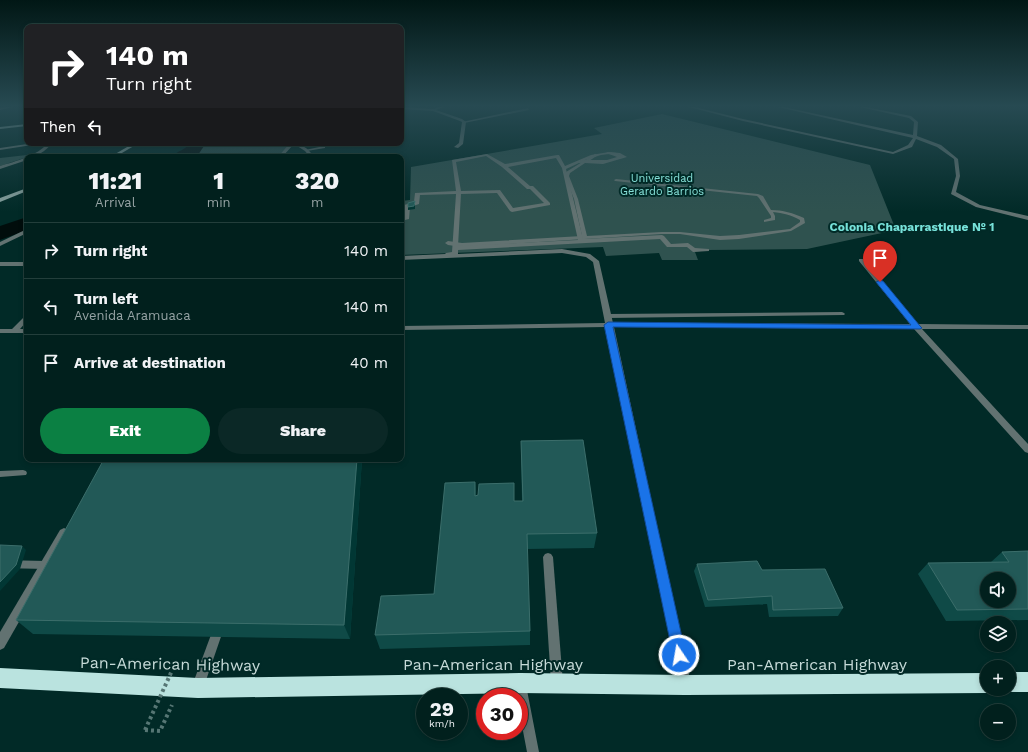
<!DOCTYPE html>
<html lang="en">
<head>
<meta charset="utf-8">
<style>
	body { margin:0; font-family:"Work Sans",sans-serif; background:#0b2826; color:#f1f3f6; height:100vh; display:flex; flex-direction:column; font-size:15px; white-space:nowrap }
	* { box-sizing:border-box; margin:0 }
	p { font-size:13px; color:#96a3a4 }
	.icon { flex:none; width:22px; height:22px; fill:none; stroke:currentColor; stroke-width:2; stroke-linecap:round; stroke-linejoin:round }
	.map { position:relative; flex:1; overflow:hidden }
	.side { position:absolute; left:24px; top:154px; width:380px; height:308px; display:flex; flex-direction:column; background:#01201d; border-radius:8px; box-shadow:0 2px 6px #0003,0 0 0 1px #233e3b }
	.side>* { flex:none }
	.hud { position:absolute; left:24px; top:24px; width:380px; height:122px; border-radius:8px; box-shadow:0 2px 6px #0003,0 0 0 1px #233e3b; background:#202124; color:#fff; overflow:hidden }
	.controls { position:absolute; left:980px; top:572px; display:grid; gap:8px }
	.controls a { display:grid; place-items:center; width:36px; height:36px; border-radius:50%; background:#01201d; box-shadow:0 2px 6px #0003,0 0 0 1px #233e3b; font-size:20px }
	.speed { position:absolute; left:416px; top:688px; display:flex; gap:8px; font-size:20px; font-weight:700; text-align:center }
	.speed>* { display:grid; place-content:center; width:52px; height:52px; border-radius:50%; background:#01201d; box-shadow:0 2px 6px #0003,0 0 0 1px #233e3b; line-height:1 }
	.speed small { font-size:10px; font-weight:400 }
	.speed .limit { border:6px solid #d22; background:#fff; color:#111 }
	.pin { position:absolute; display:grid; place-items:center; width:34px; height:34px; color:#fff; margin:-41px -17px; border-radius:50% 50% 50% 0; rotate:-45deg; box-shadow:0 0 4px #0007 }
	.pin .icon { rotate:45deg }
	.me { position:absolute; width:44px; margin:-22px; rotate:348deg; stroke-linejoin:round; filter:drop-shadow(0 0 3px #0008) }
	.turn { display:flex; align-items:center; gap:14px; height:84px; padding:0 16px; font-size:18px }
	.turn .icon { width:52px; height:52px; stroke-width:2.5 }
	.turn b { display:block; font-size:28px; line-height:34px }
	.then { display:flex; align-items:center; height:38px; padding:0 16px; background:#0003; gap:8px; font-size:15px }
	.eta { display:flex; justify-content:space-evenly; align-items:center; height:68px; text-align:center }
	.eta b { font-size:24px; font-weight:800; line-height:28px }
	.cta { display:flex; gap:8px; margin-top:auto; padding:8px 16px }
	.cta a { flex:1; height:46px; border-radius:24px; background:#0b8043; color:#fff; font-size:16px; font-weight:800; line-height:46px; text-align:center }
	.cta a+a { background:#0b2826; color:#f1f3f6 }
	ul { padding:0; list-style:none }
	li { display:flex; align-items:center; gap:12px; height:56px; padding:0 16px; border-top:1px solid #233e3b }
	li div { flex:1 }
	li b { display:block; font-size:15px }
	li em { font-style:normal }
	.map>svg:first-child { display:block }
</style>
</head>
<body>
<div class="map">
<svg width="1028" height="752" viewBox="0 0 1028 752">
	<rect width="100%" height="100%" fill="#012a27"/>
	<g fill="#2f524f">
		<polygon points="662,114 870,165 896,230 807,249 707,250 695,252 698,260 662,260 659,253 606,256 603,247 401,255 401,201 410,200 411,167 602,134 594,128"/>
		<polygon points="195,143 290,143 290,146 278,157 181,157 192,152"/>
		<polygon points="36,154 0,166 0,158"/>
	</g>
	<g fill="none" stroke-linecap="round" stroke-linejoin="round">
		<g fill="#010d0c" fill-rule="evenodd">
			<path d="M190,143h16l-8,12 -3,2h-22c4,-7 12,-6 17,-14z"/>
			<polygon points="27,217 27,230 0,240 0,226"/>
		</g>
		<g stroke="#567674" stroke-width="4" stroke-dasharray="3 3" stroke-linecap="butt">
			<polyline points="175,664 192,664"/>
			<polyline points="145,730 160,731 172,705"/>
		</g>
		<g fill="#627271" fill-rule="evenodd">
			<polygon points="439,107 444,107 433,111 431,110"/>
			<polygon points="528,108 529,110 464,123 462,122"/>
			<polygon points="324,146 325,146 325,148 307,151 305,150"/>
			<path d="M608,152l12,1 7,4 -24,7 -18,-1 -15,10 -1,3 9,23 9,37 75,-4h18l40,4 19,-1 51,-6 10,-7v-2c-9,-5 -17,-7 -27,-8l2,4v4l-11,2v-2l7,-2v-2l-12,-18 -2,-2 -142,-15 -1,-1 2,-1 142,15 5,2 8,14c12,0 22,3 33,8l1,5 -14,8 -52,8 -19,1 -40,-6h-18l-200,13 -14,-2 -3,-2 3,-2 14,2 120,-7 -8,-37 -9,-23 1,-4 29,-18 3,1 -9,6 14,1 18,-5 -3,-2 -11,-1 -1,-1z"/>
			<polygon points="842,312 844,313 845,314 844,315 607,318 604,316 607,314"/>
			<polygon points="23,470 26,471 27,473 26,475 0,477 0,471"/>
			<polygon points="548,553 551,554 553,557 563,683 561,687 557,689 553,687 551,683 543,557 545,554"/>
			<polygon points="0,560 46,561 49,562 51,565 49,568 46,569 0,568"/>
			<polygon points="219,623 223,624 224,628 204,686 202,690 198,692 194,690 192,686 215,624"/>
			<polygon points="520,679 524,681 526,685 539,752 527,752 519,710 519,697 517,697 514,685 516,681"/>
		</g>
		<g fill="#627271" fill-rule="evenodd">
			<polygon points="6,107 13,107 0,110 0,108"/>
			<polygon points="401,107 433,109 462,119 466,122 463,144 458,148 454,147 459,143 462,122 460,121 433,111 401,109"/>
			<polygon points="689,107 695,107 743,119 893,152 908,145 913,138 778,107 784,107 913,135 914,122 909,118 860,107 866,107 911,116 918,122 917,136 941,145 958,159 960,176 956,192 980,205 1028,216 1028,220 976,207 951,194 956,176 954,159 937,147 916,139 912,147 893,154 743,121"/>
			<polygon points="34,143 45,143 0,150 0,148"/>
			<path d="M48,143h4c-6,8 -15,14 -25,14v3l-27,9v-3c16,-5 37,-10 48,-23z"/>
			<path d="M290,143c11,0 18,5 24,14h-4l-5,-6 -11,-7 -12,13h-4z"/>
			<path d="M609,152l8,1 6,4 -16,5 -28,1 -13,6 17,70 79,-4 2,1 7,8 17,-1 7,5 14,1v2l-16,1 -6,-5h-20l-7,-8 -202,11v4l104,-5 28,5 9,7 14,62 297,1 -51,-63v-2h4l55,65 110,1v4h-106l106,115v9l-3,-1 -111,-123 -300,-2 77,357 -1,5 -5,1 -5,-1 -1,-5 -73,-357 -205,3v-4l204,-3 -12,-61 -7,-5 -24,-4 -161,7v-4l44,-2 1,-1 6,-1 4,-58 -36,1 -1,9 -9,3 -1,12 -8,2v-4h3v-8l-3,1v-4l13,-4 1,-9 41,-2 -4,-31 35,-6 18,10 52,-9h2l6,11 26,-11zM609,154l8,3 -10,3h-22l16,-5zM486,156l16,11 25,22h3l14,14 -31,5 -13,-18 -39,1 -5,-29zM556,158l6,10 16,72 -120,6 3,-52 36,-1 13,18 2,1 38,-7v-2l-17,-17h-3l-22,-19z"/>
			<polygon points="27,229 27,233 0,246 0,242"/>
			<rect x="0" y="262" width="27" height="4"/>
			<polygon points="27,315 27,321 20,329 27,329 27,333 0,333 0,329 12,329 25,316"/>
			<polygon points="64,528 68,530 69,533 68,536 4,648 0,650 0,632 60,530"/>
		</g>
		<g fill="#86a09d" fill-rule="evenodd">
			<polygon points="27,124 27,126 0,129 0,127"/>
			<polygon points="134,143 139,143 115,157 110,157"/>
			<polygon points="27,188 27,191 0,202 0,198"/>
		</g>
		<g fill="#bae3df" fill-rule="evenodd">
			<polygon points="0,668 198,678 520,673 685,675 987,673 987,689 994,689 987,693 685,695 520,693 198,698 0,688"/>
			<polygon points="1009,672 1028,672 1028,692 1009,692 1002,689 1009,689"/>
		</g>
		<polyline stroke="#567674" stroke-width="4" stroke-dasharray="3 3" stroke-linecap="butt" points="145,730 175,664"/>
	</g>
	<g fill="#0f4a47">
		<polygon points="521,441 597,533 594,548 527,549 530,631 530,645 380,649 375,635 434,594 475,482 476,495 514,501 522,501 521,456"/>
		<polygon points="362,459 350,639 33,634 16,620"/>
		<polygon points="1028,551 1028,620 946,621 918,574 928,563 991,562 1002,552"/>
		<polygon points="697,564 762,570 843,608 838,616 769,617 767,604 705,607 694,571"/>
	</g>
	<g fill="#013734">
		<polygon points="415,201 415,209 408,210 408,207"/>
		<polygon points="357,459 362,459 350,639 344,625"/>
		<polygon points="475,482 476,498 475,496"/>
		<polygon points="22,546 26,550 20,569 0,591 0,582"/>
	</g>
	<g fill="#225957" stroke="#3c6e6b" fill-rule="evenodd">
		<polygon points="415,201 414,206 408,207 408,203"/>
		<polygon points="583,440 597,533 527,534 530,631 375,635 381,596 434,594 445,483 475,482 475,496 478,495 479,484 514,483 514,501 523,501 521,441"/>
		<polygon points="104,459 357,459 344,625 16,620"/>
		<polygon points="0,545 22,546 16,565 0,582"/>
		<path d="M1028,551v58l-71,1 -29,-47 81,-1 -7,-10zM987,579h22v22h-22z"/>
		<polygon points="757,561 762,570 825,569 843,608 773,610 772,596 708,600 697,564"/>
	</g>
	<linearGradient id="sky" x2="0" y2="1"><stop stop-color="#011715"/><stop offset="0.5" stop-color="#274a52"/><stop offset="1" stop-color="#274a52" stop-opacity="0"/></linearGradient>
	<rect width="1028" height="212" fill="url(#sky)"/>
	<polygon fill="#1a73e8" stroke="#114b97" points="880,280 883,281 920,326 922,328 920,329 613,327 686,655 684,660 679,662 674,660 604,325 608,322 911,325 876,282"/>
	<g text-anchor="middle" dominant-baseline="central" stroke-width="4" stroke-linejoin="round" paint-order="stroke">
		<g font-size="11" fill="#86e0d8" stroke="#012a27">
			<text x="662" y="178">Universidad<tspan x="662" dy="13">Gerardo Barrios</tspan></text>
		</g>
		<g font-size="12" font-weight="bold" fill="#77e2da" stroke="#012a27">
			<text x="912" y="227">Colonia Chaparrastique Nº 1</text>
		</g>
		<g font-size="16" fill="#c6dad8" stroke="#012a27">
			<text transform="translate(170 664) rotate(1)">Pan-American Highway</text>
			<text x="493" y="664">Pan-American Highway</text>
			<text x="817" y="664">Pan-American Highway</text>
		</g>
	</g>
</svg>
<div class="controls">
<a><svg class="icon" aria-label="sound" viewBox="0 0 24 24"><path d="M4 9h4l5-4v14l-5-4H4zM17 9q2 3 0 6"/></svg></a>
<a><svg class="icon" aria-label="layers" viewBox="0 0 24 24"><path d="M12 4l9 5-9 5-9-5zM3 14l9 5 9-5"/></svg></a>
<a>+</a>
<a>−</a>
</div>
<div class="speed"><div>29<small>km/h</small></div><div class="limit">30</div></div>
<div class="pin" style="left:880px;top:282px;background:#d93025"><svg class="icon" aria-label="arrive" viewBox="0 0 24 24"><path d="M6 21V4h12l-3 4 3 4H6"/></svg></div>
<svg class="me" style="left:679px;top:655px" viewBox="-20 -20 40 40"><circle r="17" fill="#1a73e8" stroke="#fff" stroke-width="3"/><path d="M0-11L8 9 0 5-8 9z" fill="#fff"/></svg>
<div class="hud">
<div class="turn"><svg class="icon" aria-label="right" viewBox="0 0 24 24"><path d="M7 20v-9h11M14 6l5 5-5 5"/></svg><div><b>140 m</b>Turn right</div></div>
<div class="then">Then<svg class="icon" aria-label="left" viewBox="0 0 24 24"><path d="M17 20v-9H6M10 6l-5 5 5 5"/></svg></div>
</div>
<section class="side">
<div class="eta">
<div><b>11:21</b><p>Arrival</p></div>
<div><b>1</b><p>min</p></div>
<div><b>320</b><p>m</p></div>
</div>
<ul>
<li><svg class="icon" aria-label="right" viewBox="0 0 24 24"><path d="M7 20v-9h11M14 6l5 5-5 5"/></svg><div><b>Turn right</b></div><em>140 m</em></li>
<li><svg class="icon" aria-label="left" viewBox="0 0 24 24"><path d="M17 20v-9H6M10 6l-5 5 5 5"/></svg><div><b>Turn left</b><p>Avenida Aramuaca</p></div><em>140 m</em></li>
<li><svg class="icon" aria-label="arrive" viewBox="0 0 24 24"><path d="M6 21V4h12l-3 4 3 4H6"/></svg><div><b>Arrive at destination</b></div><em>40 m</em></li>
</ul>
<div class="cta"><a>Exit</a><a>Share</a></div>
</section>
</div>
</body>
</html>
